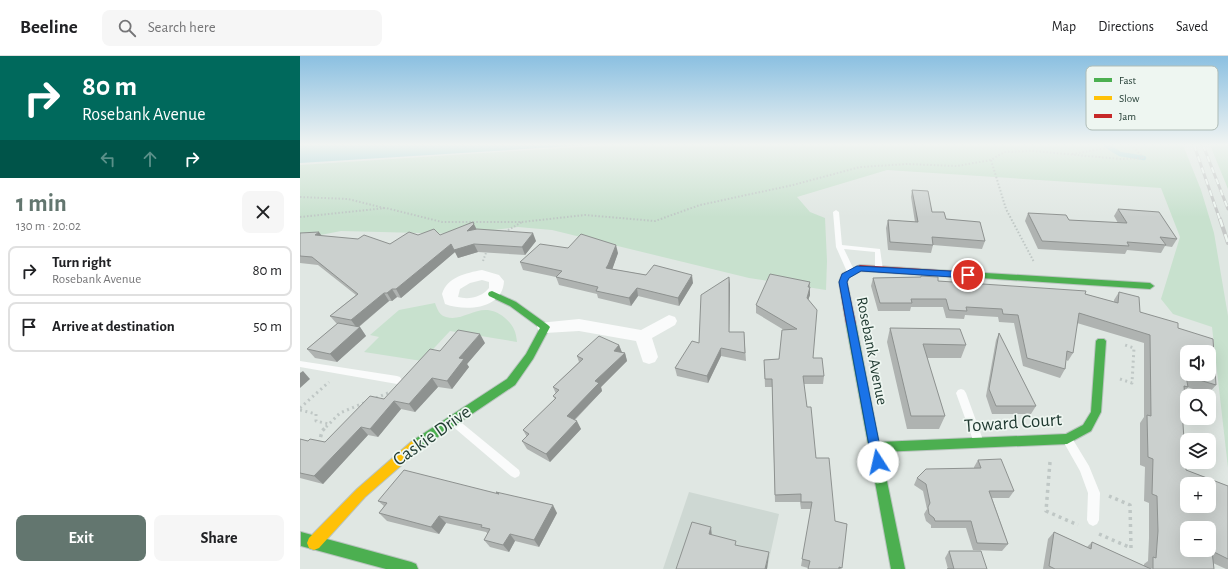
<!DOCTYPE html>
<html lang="en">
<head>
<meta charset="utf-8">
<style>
	body { margin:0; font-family:"Alegreya Sans",sans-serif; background:#f6f6f6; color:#202124; height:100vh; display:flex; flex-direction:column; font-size:15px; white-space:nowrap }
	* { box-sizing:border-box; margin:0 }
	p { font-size:13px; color:#757577 }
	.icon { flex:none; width:22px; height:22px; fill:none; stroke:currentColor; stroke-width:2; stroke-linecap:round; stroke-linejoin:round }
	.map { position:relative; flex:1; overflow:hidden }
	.panel { display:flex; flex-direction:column; background:#fff; width:300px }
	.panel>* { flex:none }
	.top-card { background:#00695c; color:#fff; overflow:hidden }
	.tools { position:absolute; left:880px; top:289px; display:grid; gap:8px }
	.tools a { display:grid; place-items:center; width:36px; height:36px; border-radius:8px; background:#fff; box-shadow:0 4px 16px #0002; font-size:20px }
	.pin { position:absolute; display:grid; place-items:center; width:34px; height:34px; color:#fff; margin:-17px; border:2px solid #fff; border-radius:50%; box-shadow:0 1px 4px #0007 }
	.me { position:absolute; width:44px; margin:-22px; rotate:350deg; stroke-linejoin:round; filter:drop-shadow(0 0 3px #0008) }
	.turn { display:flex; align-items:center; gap:14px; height:84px; padding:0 16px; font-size:18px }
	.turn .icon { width:52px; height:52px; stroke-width:2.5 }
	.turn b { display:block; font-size:28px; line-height:34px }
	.lanes { display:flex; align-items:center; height:38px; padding:0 16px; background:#0003; justify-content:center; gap:20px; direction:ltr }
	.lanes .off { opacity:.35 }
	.round { display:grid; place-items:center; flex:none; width:42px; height:42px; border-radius:8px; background:#f6f6f6 }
	.overview { display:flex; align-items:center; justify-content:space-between; height:68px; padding:0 16px }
	h1 { font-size:24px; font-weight:700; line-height:30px; color:#63766f }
	.button { display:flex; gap:8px; margin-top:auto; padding:8px 16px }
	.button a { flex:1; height:46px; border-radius:8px; background:#63766f; color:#fff; font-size:16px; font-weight:700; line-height:46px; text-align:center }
	.button a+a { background:#f6f6f6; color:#202124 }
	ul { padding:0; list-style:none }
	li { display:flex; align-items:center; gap:12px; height:50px; margin:0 8px 6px; padding:0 8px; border:2px solid #e0e0e0; border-radius:8px }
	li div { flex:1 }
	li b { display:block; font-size:15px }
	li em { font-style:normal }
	header { display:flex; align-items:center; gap:24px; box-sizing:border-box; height:56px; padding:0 20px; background:#fff; border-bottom:1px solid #e0e0e0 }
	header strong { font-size:19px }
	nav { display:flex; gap:22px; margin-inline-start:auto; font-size:14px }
	.search { width:280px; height:36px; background:#f6f6f6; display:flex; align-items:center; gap:10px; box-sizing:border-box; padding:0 14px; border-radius:8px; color:#757577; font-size:15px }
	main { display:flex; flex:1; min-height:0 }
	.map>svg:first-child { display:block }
</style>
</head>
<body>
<header>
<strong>Beeline</strong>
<div class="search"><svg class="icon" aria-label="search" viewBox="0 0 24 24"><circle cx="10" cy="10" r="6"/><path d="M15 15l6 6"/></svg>Search here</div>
<nav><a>Map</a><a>Directions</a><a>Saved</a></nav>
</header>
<main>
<section class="panel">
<div class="top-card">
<div class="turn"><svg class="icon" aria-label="right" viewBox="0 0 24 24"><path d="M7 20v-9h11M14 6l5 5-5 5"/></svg><div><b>80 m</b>Rosebank Avenue</div></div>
<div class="lanes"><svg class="icon off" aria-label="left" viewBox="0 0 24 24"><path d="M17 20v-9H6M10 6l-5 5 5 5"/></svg><svg class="icon off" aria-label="ahead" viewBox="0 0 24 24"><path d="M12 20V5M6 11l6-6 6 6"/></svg><svg class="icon" aria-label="right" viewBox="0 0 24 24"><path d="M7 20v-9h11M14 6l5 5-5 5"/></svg></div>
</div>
<div class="overview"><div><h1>1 min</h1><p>130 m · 20:02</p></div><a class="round"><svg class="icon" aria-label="close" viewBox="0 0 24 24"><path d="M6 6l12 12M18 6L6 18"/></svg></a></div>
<ul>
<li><svg class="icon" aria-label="right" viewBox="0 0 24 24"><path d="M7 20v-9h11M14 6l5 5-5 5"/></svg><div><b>Turn right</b><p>Rosebank Avenue</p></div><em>80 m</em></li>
<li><svg class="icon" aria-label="arrive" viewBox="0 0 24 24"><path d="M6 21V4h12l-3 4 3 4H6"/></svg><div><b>Arrive at destination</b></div><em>50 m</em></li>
</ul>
<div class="button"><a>Exit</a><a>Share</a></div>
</section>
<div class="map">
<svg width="928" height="513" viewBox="0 0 928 513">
	<rect width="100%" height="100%" fill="#e0e7e3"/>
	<polygon fill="#ced8d3" points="389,436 479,458 467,513 363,513"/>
	<g fill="#c8e1ce">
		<polygon points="307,89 883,89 901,134 914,177 928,260 928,412 912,271 873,258 861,243 880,181 861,132 587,114 497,141 510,156 525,162 527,205 526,234 449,222 252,174 218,171 160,178 41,175 0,183 0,109"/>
		<polygon points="910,89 928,89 928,133"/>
		<path d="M135,247c2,6 5,13 11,14 20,6 35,-19 59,1 8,7 11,13 12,24l-67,-11 -28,30 -58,-9 15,-15 -9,-2 29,-25z"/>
	</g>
	<polygon fill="#9fd3d6" points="0,89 288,89 0,107"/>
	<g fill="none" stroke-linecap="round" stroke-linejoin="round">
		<polyline stroke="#9fd3d6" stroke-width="4.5" points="805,89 820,98 844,102"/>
		<defs>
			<g id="fast">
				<polygon points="669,216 850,227 854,230 850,233 666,221 665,219 666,217"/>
				<polygon points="192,235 216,246 248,269 250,271 233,303 215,329 120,393 116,394 112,393 110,389 112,385 207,323 226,298 240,272 210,250 189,240 188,238 189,236"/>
				<polygon points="551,265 556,268 579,386 766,378 783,369 791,356 796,285 798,283 804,283 806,285 801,356 791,375 767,388 581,396 605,513 591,513 546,268"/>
				<polygon points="1,476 111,506 116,508 118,513 86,513 1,490"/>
			</g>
			<polygon id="slow" points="116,384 120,385 122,389 120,393 65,441 19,492 14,494 9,492 7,487 9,482 57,433 112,385"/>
			<polygon id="jam" points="560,209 669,216 673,219 669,222 561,215 549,221 547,226 556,268 551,271 546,268 539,226 542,218"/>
		</defs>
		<use href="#fast" stroke="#b9c4bf" stroke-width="2"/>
		<use href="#slow" stroke="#b9c4bf" stroke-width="2"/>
		<use href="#jam" stroke="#b9c4bf" stroke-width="2"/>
		<g stroke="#bfc7c5" stroke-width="2" stroke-dasharray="1.5 2" stroke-linecap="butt">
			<polyline points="772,98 813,91"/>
			<polyline points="691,104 706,153 734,206"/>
			<polyline points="0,141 48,143 84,152"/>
			<polyline points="0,161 86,152 142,166 222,166 285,159 355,165 400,149 493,129 560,111 607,108 657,110 691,104 704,96 733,95 821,103 844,102 831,89"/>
			<polyline points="205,176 222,166"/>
			<polyline points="183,205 187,194"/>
		</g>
		<g stroke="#bfc7c5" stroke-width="3" stroke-dasharray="2 3.5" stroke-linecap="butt">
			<polyline points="820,323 832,327 834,292 822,288"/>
			<polyline points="76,342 88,337"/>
			<polyline points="0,352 29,326"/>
			<polyline points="0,354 16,358 16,365 29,368"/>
			<polyline points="26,371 40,357 66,346"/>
		</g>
		<g stroke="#bfc7c5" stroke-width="3.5" stroke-dasharray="3 4" stroke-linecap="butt">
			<polyline points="19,388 22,375 27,370"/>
			<polyline points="750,406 746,455 778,469"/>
			<polyline points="799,478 831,492 830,449 809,440"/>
		</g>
		<g fill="#fafbfb" fill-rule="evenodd">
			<polygon points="536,154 539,156 542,189 580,193 583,214 582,216 579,216 575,214 575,196 544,193 555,216 554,218 548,218 536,191 533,156"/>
			<polygon points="0,305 97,320 100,321 102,324 100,327 97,328 0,311"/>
			<polygon points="661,333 664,334 666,337 683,384 682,387 678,388 674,387 673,384 656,337 658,334"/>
			<polygon points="154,362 157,363 219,414 220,417 219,420 215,422 211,420 151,369 149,366 151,363"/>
			<polygon points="768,381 772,382 789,410 800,437 799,464 797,468 793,470 789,468 787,464 788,437 780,415 763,385 764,382"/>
		</g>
		<g fill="#fafbfb" fill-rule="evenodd">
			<path d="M182,214l17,5 5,6c-1,28 -38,31 -59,23l-3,-10c5,-17 24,-21 40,-24zM182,224l7,2v6c-7,9 -20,12 -31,9l2,-8 10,-6z"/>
			<polygon points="369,259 375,261 377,265 375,269 352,282 358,301 355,306 349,308 343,306 336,285 279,275 245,277 239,275 237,271 239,267 279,263 341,274"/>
		</g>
		<use href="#fast" fill="#4caf50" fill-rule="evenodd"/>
		<use href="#slow" fill="#ffc107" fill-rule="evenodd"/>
		<use href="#jam" fill="#c62828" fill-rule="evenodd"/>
		<defs>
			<g id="rail-far1">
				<polyline points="894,89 920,164"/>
				<polyline points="903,89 928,153"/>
			</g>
			<polyline id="rail" points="920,163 928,187"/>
		</defs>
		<use href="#rail-far1" stroke="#c6c9c8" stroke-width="3"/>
		<use href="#rail" stroke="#c6c9c8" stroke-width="4"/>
		<use href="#rail-far1" stroke="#eef6f1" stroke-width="2" stroke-dasharray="6" stroke-linecap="butt"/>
		<use href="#rail" stroke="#eef6f1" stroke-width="2.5" stroke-dasharray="8" stroke-linecap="butt"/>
	</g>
	<g fill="#afb3b1">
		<polygon points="612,134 632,156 685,185 682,193 633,189 631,197 588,194 586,172 588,164 615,166 611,141"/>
		<polygon points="818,153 877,183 872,191 865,190 861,197 827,194 825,198 738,193 725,165 728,157 769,164 818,167 814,160"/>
		<polygon points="176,173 236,185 225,199 178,196 158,202 155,196 101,242 97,241 92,245 89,245 59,271 60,271 66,280 37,306 15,302 7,293 37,268 30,260 56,239 18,209 0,207 0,177 22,180 90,188 118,179 140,179"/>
		<polygon points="268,192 318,197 312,213 393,227 379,250 338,240 331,250 298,242 297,238 259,229 256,221 223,214 220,206"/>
		<polygon points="621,220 638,225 785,238 814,246 814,244 819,236 840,256 878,272 916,329 908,338 887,331 888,331 885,335 886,355 882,358 886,414 928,430 928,513 926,513 913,507 914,513 743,513 748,483 754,476 787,491 792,486 844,510 844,508 848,505 849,482 849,447 844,445 845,411 840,409 840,367 844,361 844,287 777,267 773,297 768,305 766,304 765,313 760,322 723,310 714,267 699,266 698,261 665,259 664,263 646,262 643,251 611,251 610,255 578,255 571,230 573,222 621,221"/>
		<polygon points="510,226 510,239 508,244 513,302 524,320 523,328 504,328 507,351 516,402 535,465 547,468 541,513 508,513 508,512 501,510 511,453 501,453 500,446 475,446 472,331 465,331 464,304 479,303 484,274 456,257 456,249"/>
		<polygon points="430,228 429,276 444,276 446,305 421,300 408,327 377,320 375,312 399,287"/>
		<polygon points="590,272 666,289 661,302 627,302 645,360 639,373 607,373 587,286"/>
		<polygon points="699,277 736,350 731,358 692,358 686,340 696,284"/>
		<polygon points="185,287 167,308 169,311 152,333 138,331 115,356 101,353 78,381 68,379 23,428 0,422 0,383 8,385 25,386 84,343 140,295"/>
		<polygon points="319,289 322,296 325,297 327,305 301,331 302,335 275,364 281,373 250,406 227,393 222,385 227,381 223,374 255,343 253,340 256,338 253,331 279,306 277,300"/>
		<polygon points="678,404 714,435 709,442 692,442 708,488 702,495 673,494 666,472 631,472 631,469 626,465 624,458 627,453 623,435 614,429 617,422 674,412 674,411"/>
		<polygon points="196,436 257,457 239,491 215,485 209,496 190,491 184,484 188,478 186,476 146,467 139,478 87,465 79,457 84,450 78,445 198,438"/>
		<polygon points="649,495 687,513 647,513 648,513 645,502"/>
	</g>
	<g fill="#8e9290">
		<polygon points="174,168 178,176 167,175"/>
		<polygon points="19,176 25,184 15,179"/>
		<polygon points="233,177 236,185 225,199 222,191"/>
		<polygon points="151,188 174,188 178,196 158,202 155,196 101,242 96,233"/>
		<polygon points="316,189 318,197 311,217 306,212"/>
		<polygon points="392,219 393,227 379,250 378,242"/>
		<polygon points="429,221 430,228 429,284"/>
		<polygon points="510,231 510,239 506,250 507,242"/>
		<polygon points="337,232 338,240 331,250 329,242"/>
		<polygon points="92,233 97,241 92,245 87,237"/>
		<polygon points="84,237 89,245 57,272 51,264"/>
		<polygon points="60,271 66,280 37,306 30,298"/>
		<polygon points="180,278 185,287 167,308 169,311 152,333 147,325 159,302"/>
		<polygon points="319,289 322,297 314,295"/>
		<polygon points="421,292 421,300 408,327 407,320"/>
		<polygon points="325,297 327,305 301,331 302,335 270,368 267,360 295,325"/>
		<polygon points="3,315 10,323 0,332 0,317"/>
		<polygon points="132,322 138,331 115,356 109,348"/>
		<polygon points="94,345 101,353 78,381 70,373"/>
		<polygon points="277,365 281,373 250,406 246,398"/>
		<polygon points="61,371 68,379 23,428 14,420"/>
		<polygon points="253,449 257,457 239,491 234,484"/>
		<polygon points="139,460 146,467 139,478 131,471"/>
		<polygon points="411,471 412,481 409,478"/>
		<polygon points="210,478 215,485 209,496 203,489"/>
		<polygon points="469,496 468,506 467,513 465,513"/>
	</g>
	<g fill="#cbd0ce" stroke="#8e9290" fill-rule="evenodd">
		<polygon points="612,134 628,135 632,156 644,156 646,163 680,166 685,185 632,181 633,189 590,186 588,164 618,166"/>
		<polygon points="818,153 859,156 877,183 860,181 866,189 827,186 829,190 742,185 728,157 766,159 769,164 827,167"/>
		<polygon points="173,166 174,168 167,175 177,173 233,177 222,191 174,188 154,194 151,188 96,233 92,233 87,237 84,237 51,264 30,260 58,238 12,201 0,200 0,177 19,176 15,179 58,183 64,179 90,188 109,176 118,179 134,173 140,179"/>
		<polygon points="281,178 316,189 308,209 306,212 346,219 354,209 392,219 378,242 337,232 329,242 296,235 298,231 256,221 262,215 220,206 240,188 268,192"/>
		<polygon points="470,218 510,226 508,231 510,231 507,242 517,254 513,302 522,302 524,320 503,320 507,351 511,351 516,402 529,402 535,465 547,468 542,512 539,511 539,513 508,513 510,505 502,503 512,446 501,446 501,438 475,439 472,323 465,323 464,304 479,303 482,274 497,273 456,249"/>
		<path d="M621,220l17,1v4l148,10 -1,3 33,9 1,-11 20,5 1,15 38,11v5l35,11 3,46 -30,-9 2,11 -4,-1 2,25 -4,-2 4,61 42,16v73l-16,-8 2,18h-61v-12l3,1 2,-27 -1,-35 -5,-2 1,-35 -5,-2 -1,-42 4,1 -1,-81 -71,-22 -6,40 -6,-2 -2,18 -38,-11 -9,-43 -15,-1 -1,-5 -36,-2 1,4 -18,-1 -3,-11h-35l1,4h-32l-7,-25 48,-1zM887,296h22v22h-22zM887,428h22v22h-22zM887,472h22v22h-22z"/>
		<polygon points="429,221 429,276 444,276 445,297 421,292 407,320 375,312 392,285 399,287 401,239"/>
		<polygon points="38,267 60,271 30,298 7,293"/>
		<polygon points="590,272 660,273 666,289 623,288 645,360 611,360"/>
		<polygon points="158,274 180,278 159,302 164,303 147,325 132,322 109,348 94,345 70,373 61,371 14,420 0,417 0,383 8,385 10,383 25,386 70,340 84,343 130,293 140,295"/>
		<polygon points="699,277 736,350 696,350 689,333"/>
		<polygon points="299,280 319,289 314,295 325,297 295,325 299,327 267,360 277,365 246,398 222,385 229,378 223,374 256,342 253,340 259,334 253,331 283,303 277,300"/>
		<polygon points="701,403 714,435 689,435 708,488 677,487 671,465 635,465 634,462 629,458 628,451 630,447 626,428 617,422 626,413 681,412 678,404"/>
		<polygon points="104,414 199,438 196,436 253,449 234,484 210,478 203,489 184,484 190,473 181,471 182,469 139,460 131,471 79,457 87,447 78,445"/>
		<polygon points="392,466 411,471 409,478 436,485 435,489 469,496 465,513 376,513"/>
		<polygon points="754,476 791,493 792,486 851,513 755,513 749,510"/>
		<polygon points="649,495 681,495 687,513 647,513 654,513"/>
	</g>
	<linearGradient id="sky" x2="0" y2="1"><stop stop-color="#8bc0e1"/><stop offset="0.55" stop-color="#f1f4f2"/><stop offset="1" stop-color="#f1f4f2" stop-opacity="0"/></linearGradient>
	<rect width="928" height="161" fill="url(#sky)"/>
	<polygon fill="#1a73e8" stroke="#114b97" points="557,210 668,216 672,219 668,222 561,215 549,222 547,226 583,406 582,410 578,411 573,410 572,406 539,226 542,218"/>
	<g text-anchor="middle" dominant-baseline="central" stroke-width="3.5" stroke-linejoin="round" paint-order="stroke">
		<g font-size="16" fill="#1f3930" stroke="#eef6f1">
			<text transform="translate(572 295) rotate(79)">Rosebank Avenue</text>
		</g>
		<g font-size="19" fill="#1f3930" stroke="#eef6f1">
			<text transform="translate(713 367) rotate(-4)">Toward Court</text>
			<text transform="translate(132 380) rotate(-35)">Caskie Drive</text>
		</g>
	</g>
	<rect x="786" y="10" width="132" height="64" rx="6" fill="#eef6f1" stroke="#b0bdb7" stroke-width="1"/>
	<rect x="794" y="22" width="18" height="4" fill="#4caf50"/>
	<rect x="794" y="40" width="18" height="4" fill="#ffc107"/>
	<rect x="794" y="58" width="18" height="4" fill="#c62828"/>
	<g font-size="11" fill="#1f3930">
		<text x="819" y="28">Fast</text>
		<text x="819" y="46">Slow</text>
		<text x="819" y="64">Jam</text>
	</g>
</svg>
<div class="tools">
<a><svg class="icon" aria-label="sound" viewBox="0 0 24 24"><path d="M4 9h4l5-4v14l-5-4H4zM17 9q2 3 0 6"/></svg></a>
<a><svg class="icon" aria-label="search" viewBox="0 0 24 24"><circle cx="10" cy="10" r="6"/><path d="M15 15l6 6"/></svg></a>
<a><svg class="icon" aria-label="layers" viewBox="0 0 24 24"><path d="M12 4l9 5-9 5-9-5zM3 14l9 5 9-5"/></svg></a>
<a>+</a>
<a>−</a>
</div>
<div class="pin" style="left:668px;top:219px;background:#d93025"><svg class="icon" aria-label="arrive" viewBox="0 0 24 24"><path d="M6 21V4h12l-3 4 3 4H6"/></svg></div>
<svg class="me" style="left:578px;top:406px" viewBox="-20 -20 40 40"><circle r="19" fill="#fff"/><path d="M0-13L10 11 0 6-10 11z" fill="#1a73e8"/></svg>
</div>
</main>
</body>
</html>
